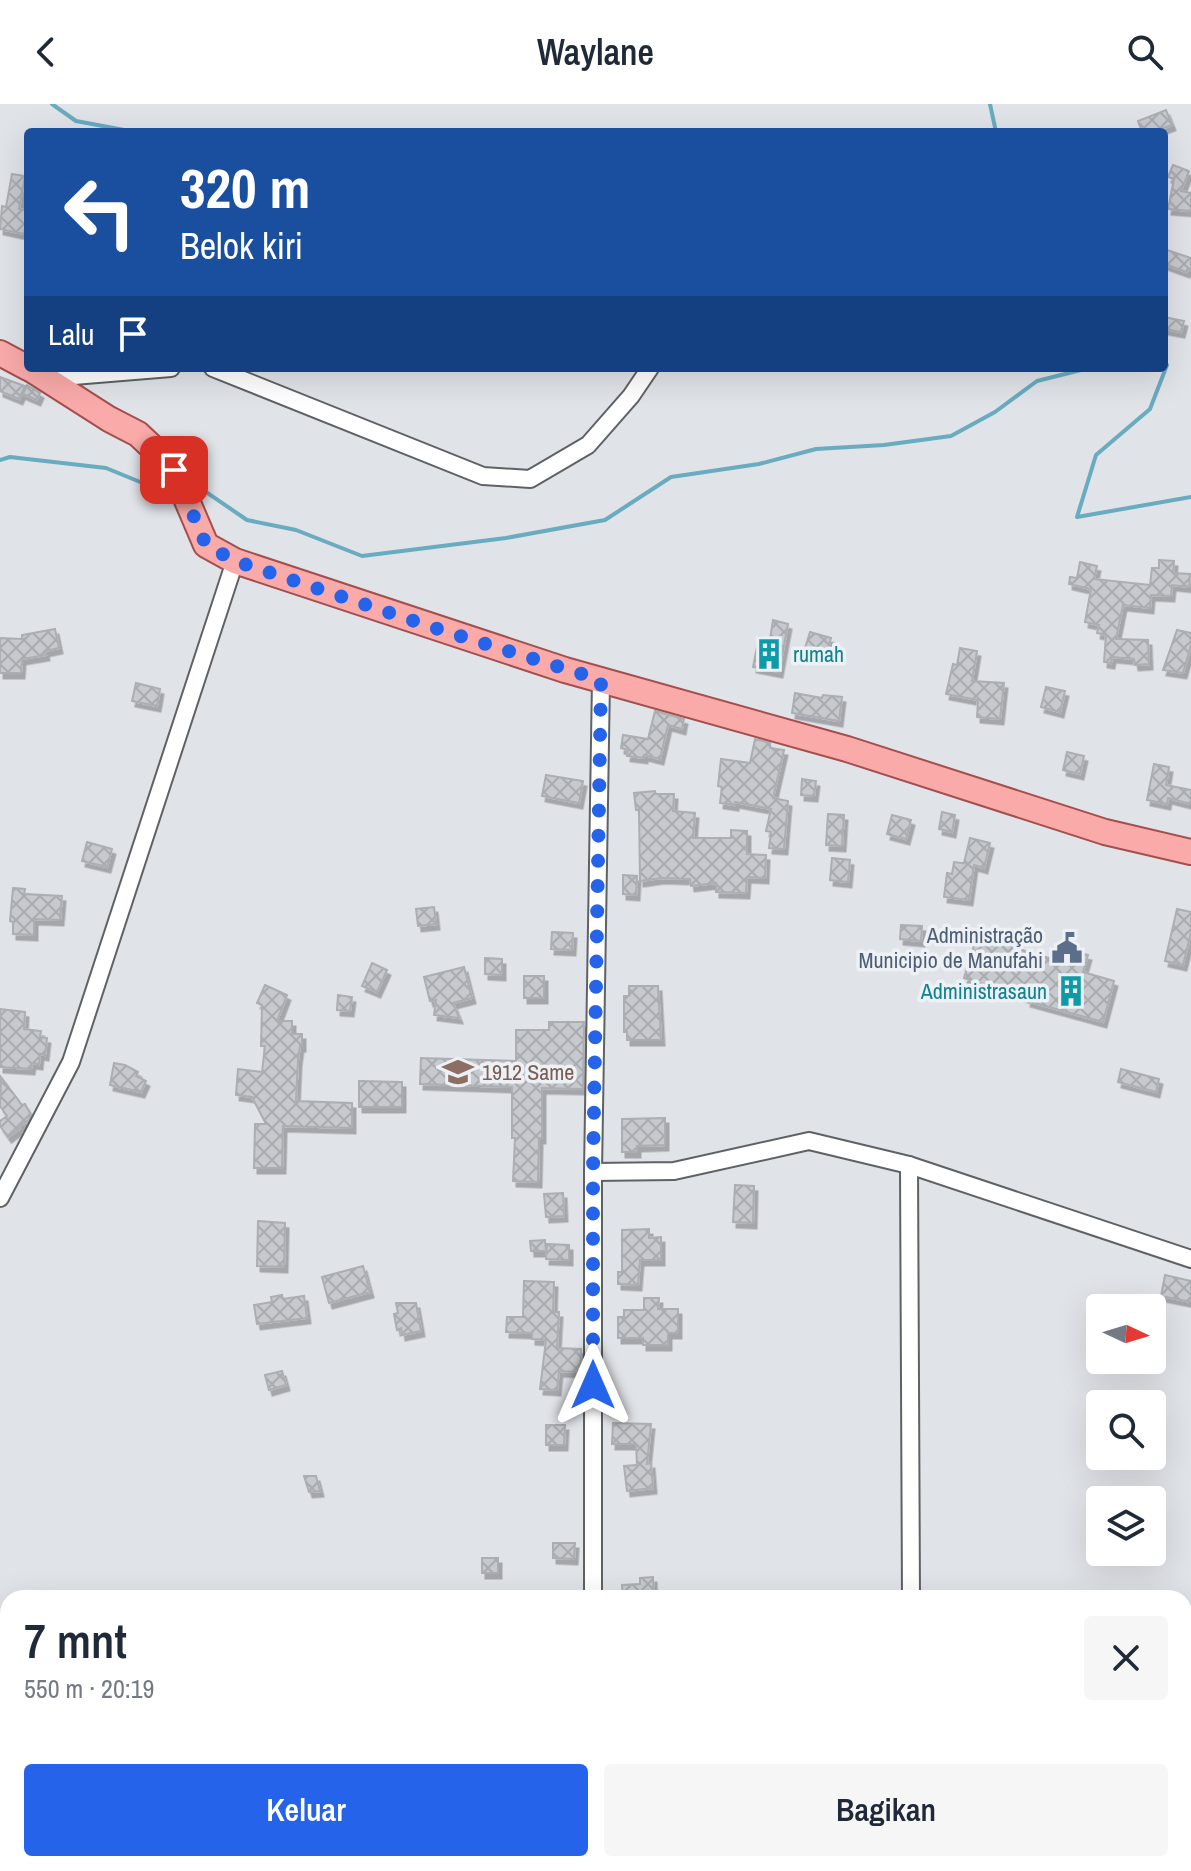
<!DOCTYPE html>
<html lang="id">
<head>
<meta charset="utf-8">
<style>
	body { margin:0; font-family:"Archivo Narrow",sans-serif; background:#f6f6f7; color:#1f2937; height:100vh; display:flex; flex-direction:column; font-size:30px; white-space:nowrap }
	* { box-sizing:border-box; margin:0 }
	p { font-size:26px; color:#747a83 }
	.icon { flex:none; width:44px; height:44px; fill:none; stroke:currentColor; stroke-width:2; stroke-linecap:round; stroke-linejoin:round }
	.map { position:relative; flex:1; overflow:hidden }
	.drawer { position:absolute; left:0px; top:1486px; width:1192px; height:282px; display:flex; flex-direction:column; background:#fff; border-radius:24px 24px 0 0; box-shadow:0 8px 32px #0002 }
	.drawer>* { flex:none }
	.top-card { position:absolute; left:24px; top:24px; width:1144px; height:244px; border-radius:8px; box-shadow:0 8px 32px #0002; background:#1a4fa0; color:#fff; overflow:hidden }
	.needle { width:52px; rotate:94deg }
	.tools { position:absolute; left:1086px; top:1190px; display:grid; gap:16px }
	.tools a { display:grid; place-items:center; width:80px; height:80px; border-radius:8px; background:#fff; box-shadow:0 8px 32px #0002; font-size:40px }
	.pin { position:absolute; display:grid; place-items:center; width:68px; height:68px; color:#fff; margin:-34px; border-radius:16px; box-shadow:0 4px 12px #0006 }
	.me { position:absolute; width:88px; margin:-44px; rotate:0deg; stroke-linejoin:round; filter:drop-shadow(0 0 6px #0008) }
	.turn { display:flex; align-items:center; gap:28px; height:168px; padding:0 24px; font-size:36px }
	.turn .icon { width:104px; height:104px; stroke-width:2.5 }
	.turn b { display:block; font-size:56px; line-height:68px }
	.then { display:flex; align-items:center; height:76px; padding:0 24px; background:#0003; gap:16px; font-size:30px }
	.round { display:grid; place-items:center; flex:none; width:84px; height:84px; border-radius:8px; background:#f6f6f7 }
	.head { display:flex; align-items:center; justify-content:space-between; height:136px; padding:0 24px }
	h1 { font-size:48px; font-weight:600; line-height:60px }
	.cta { display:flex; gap:16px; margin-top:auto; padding:16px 24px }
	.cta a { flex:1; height:92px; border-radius:8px; background:#2563eb; color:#fff; font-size:32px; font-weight:600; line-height:92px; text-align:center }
	.cta a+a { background:#f6f6f7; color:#1f2937 }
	header { display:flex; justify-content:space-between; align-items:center; height:104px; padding:0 24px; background:#fff; font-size:36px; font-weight:600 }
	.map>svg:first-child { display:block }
</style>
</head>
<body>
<header><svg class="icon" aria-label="back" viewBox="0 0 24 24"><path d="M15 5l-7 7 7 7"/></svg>Waylane<svg class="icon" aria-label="search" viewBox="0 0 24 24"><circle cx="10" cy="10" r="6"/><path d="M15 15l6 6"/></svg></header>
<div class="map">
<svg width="1191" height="1767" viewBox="0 0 1191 1767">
	<defs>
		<pattern id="building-cross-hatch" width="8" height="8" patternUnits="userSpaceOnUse" patternTransform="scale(2)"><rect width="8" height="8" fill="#c6c9cd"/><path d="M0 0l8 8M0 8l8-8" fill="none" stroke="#a9abaf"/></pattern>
		<filter id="shadow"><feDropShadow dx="3.5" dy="5.5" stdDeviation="0" flood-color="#0004"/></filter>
	</defs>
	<rect width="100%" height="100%" fill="#e0e3e8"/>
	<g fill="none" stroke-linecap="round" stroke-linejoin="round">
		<g stroke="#69abbf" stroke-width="4">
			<polyline points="52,0 76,17 135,28"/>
			<polyline points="990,0 996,28"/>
			<polyline points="1164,261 1167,261 1150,305 1096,351 1077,413 1191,393"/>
			<polyline points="0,356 10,353 106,364 145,380 171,376"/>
			<polyline points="187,375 247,416 296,426 362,452 506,434 605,416 671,373 759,360 816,345 884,341 951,332 995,308 1037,277 1089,264"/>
		</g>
	</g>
	<g fill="url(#building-cross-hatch)" stroke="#abaeb2" stroke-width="2" filter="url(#shadow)">
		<polygon points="1166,6 1172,21 1153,28 1142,28 1138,17"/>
		<polygon points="1173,61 1189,67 1181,87 1191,89 1191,107 1168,105 1174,75 1168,73"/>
		<polygon points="12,70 25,72 19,105 28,107 24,130 0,125 2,102 6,103"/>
		<polygon points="1164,145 1191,154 1191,167 1187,166 1186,168 1164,160"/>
		<polygon points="1164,213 1184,217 1181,228 1164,225"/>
		<polygon points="0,273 25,282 19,295 0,287"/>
		<polygon points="27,281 40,289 37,296 23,290"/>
		<polygon points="1159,456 1174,457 1173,469 1190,470 1189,483 1172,481 1171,492 1151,491 1150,504 1123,501 1116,535 1148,536 1149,560 1135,561 1134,555 1112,553 1111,559 1104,558 1106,531 1097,529 1099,521 1085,518 1091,485 1069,480 1070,473 1077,474 1080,458 1097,462 1094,475 1150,481 1152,464 1159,464"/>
		<polygon points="773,516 788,520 779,568 753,563 759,533 770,535"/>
		<polygon points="55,525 59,544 45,547 46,551 22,555 21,569 0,569 0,534 22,535 22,531"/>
		<polygon points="1177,526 1191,529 1191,541 1183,569 1163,566"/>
		<polygon points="810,528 831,534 826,551 805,544"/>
		<polygon points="960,544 977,547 972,577 1004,579 1000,615 977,613 978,596 946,590 953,560 957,561"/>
		<polygon points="136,579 160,585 157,602 132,597"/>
		<polygon points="1046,583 1065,587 1060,608 1041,603"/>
		<polygon points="795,589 822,594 823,591 842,593 839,617 792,609"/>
		<polygon points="655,607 684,615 682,625 668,621 660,655 644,651 644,654 627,652 628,646 621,644 623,631 648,635"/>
		<polygon points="755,635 770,639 770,644 784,646 773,694 788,697 784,745 769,744 771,728 766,727 771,705 735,698 735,701 720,699 722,683 718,682 721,655 750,659"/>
		<polygon points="1067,648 1084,652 1080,670 1063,666"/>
		<polygon points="1154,660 1169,663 1166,681 1191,686 1191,700 1168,694 1167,700 1147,696"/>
		<polygon points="546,671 583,677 579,699 542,692"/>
		<polygon points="802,675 816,677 814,692 801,691"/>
		<polygon points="655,687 656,690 674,690 673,707 695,709 693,734 731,734 731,726 747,727 747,750 766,751 765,774 747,773 746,789 716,788 716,779 691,782 690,775 661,774 640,777 639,706 636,706 634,689"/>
		<polygon points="942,708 955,711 952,728 939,725"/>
		<polygon points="828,710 844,711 842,742 826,741"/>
		<polygon points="892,711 911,716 906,735 887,730"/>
		<polygon points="970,734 990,739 984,764 974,761 969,796 944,793 947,769 952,770 954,758 970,760 964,759"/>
		<polygon points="87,738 112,745 107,763 82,757"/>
		<polygon points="832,754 850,756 848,778 830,776"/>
		<polygon points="623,771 637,772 636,791 623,790"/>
		<polygon points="13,784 25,785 24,790 62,792 60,816 34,815 34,831 13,830 13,818 10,817"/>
		<polygon points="434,803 436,820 418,822 416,805"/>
		<polygon points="1177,805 1191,808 1191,829 1183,861 1165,857"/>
		<polygon points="901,821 922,822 921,837 900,835"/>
		<polygon points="552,828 573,829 572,846 551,845"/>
		<polygon points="978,828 1000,834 999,838 1031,849 1071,860 1075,848 1088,851 1083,868 1114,877 1103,918 1027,897 1028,894 964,874"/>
		<polygon points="485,854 502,855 502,871 485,870"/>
		<polygon points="372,859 387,866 377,888 362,882"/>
		<polygon points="464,863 472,894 453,899 459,914 434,911 436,896 430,897 424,873"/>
		<rect x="524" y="872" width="20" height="22"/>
		<polygon points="265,881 287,891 277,917 292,917 292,930 302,930 302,942 300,942 298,956 296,997 352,999 352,1024 283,1022 282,1064 254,1064 255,1020 266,1020 252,993 236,991 238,965 262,968 265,942 261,942 262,901 257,899"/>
		<polygon points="629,882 658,882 661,936 627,936 627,928 624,928 624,892 629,892"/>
		<polygon points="338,891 352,893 350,907 337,906"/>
		<polygon points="0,905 25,908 24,925 41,927 40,933 47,934 45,951 40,950 39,960 32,959 31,965 0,963"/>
		<polygon points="549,918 584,918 583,985 542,984 542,1034 539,1034 538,1078 513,1077 515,1034 512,1034 512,983 420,980 421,954 516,957 516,926 549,926"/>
		<polygon points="114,959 125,961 138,968 136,972 146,977 141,988 110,981"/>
		<polygon points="1121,965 1159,975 1156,988 1118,978"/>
		<polygon points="1,973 22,1001 25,1000 31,1011 28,1017 17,1023 19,1025 8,1033 0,1022 0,1017 7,1012 0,1002"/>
		<polygon points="359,977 402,978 402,1003 359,1003"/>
		<polygon points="665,1014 665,1041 637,1042 637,1048 622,1048 622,1015"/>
		<polygon points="735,1081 754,1082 753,1119 733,1118"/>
		<polygon points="563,1089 564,1112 546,1113 544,1090"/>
		<polygon points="258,1117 285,1119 284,1163 257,1162"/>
		<polygon points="649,1125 649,1134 661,1133 661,1156 640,1156 638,1181 618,1180 618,1168 622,1168 622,1126"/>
		<polygon points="545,1136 546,1147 531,1147 530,1137"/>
		<polygon points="547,1140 569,1141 569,1156 546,1155"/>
		<polygon points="363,1162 370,1188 329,1199 322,1173"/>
		<polygon points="1165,1171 1191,1177 1191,1198 1161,1192"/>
		<polygon points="524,1177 554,1178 553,1208 559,1208 557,1244 581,1245 580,1268 559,1267 557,1286 540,1285 546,1236 532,1235 532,1229 506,1228 507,1213 523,1213"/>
		<polygon points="282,1191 283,1195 304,1192 307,1214 257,1220 254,1201 272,1198 271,1193"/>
		<polygon points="644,1194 659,1194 658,1205 678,1205 678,1229 668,1229 668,1241 643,1241 643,1234 618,1234 618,1213 624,1213 624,1206 644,1206"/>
		<polygon points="396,1199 416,1199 421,1227 402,1231 401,1224 397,1226 394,1210 398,1209"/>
		<polygon points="282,1267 286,1281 269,1286 265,1271"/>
		<polygon points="613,1319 651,1320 647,1360 651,1359 653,1384 627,1387 624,1362 637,1361 636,1340 612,1340"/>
		<polygon points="546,1321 565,1321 564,1341 546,1341"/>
		<polygon points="304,1372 316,1372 320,1387 309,1388"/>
		<polygon points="553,1439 575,1439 574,1455 553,1454"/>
		<rect x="482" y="1454" width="16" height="15"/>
		<polygon points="653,1473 654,1494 623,1494 622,1481 640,1480 640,1474"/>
	</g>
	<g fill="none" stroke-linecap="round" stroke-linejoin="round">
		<defs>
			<g id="street">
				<polyline points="213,264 483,372 530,375 588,341 631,292 650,264"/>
				<polyline points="49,274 171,264"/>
				<polyline points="909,1061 911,1494"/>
				<polyline points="593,1068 674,1067 809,1037 909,1061 1191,1155"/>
				<polyline points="0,1094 71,958 235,457"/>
				<polyline points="593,1494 593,1068 601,576"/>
				<polyline points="913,1760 914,1767"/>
				<polyline points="558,1767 560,1760"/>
			</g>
			<g id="primary">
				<polyline points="0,249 28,264"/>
				<polyline points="29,264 109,315 138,330 155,346 174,366 206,441 235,457 565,566 847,645 1105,728 1191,748"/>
			</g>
		</defs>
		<use href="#street" stroke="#5f6265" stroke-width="20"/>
		<use href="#primary" stroke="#a34f4d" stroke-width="28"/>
		<use href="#street" stroke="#fff" stroke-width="16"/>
		<use href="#primary" stroke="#f9aaa9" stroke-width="24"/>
	</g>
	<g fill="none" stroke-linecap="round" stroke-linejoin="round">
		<polyline stroke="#2563eb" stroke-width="14" stroke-dasharray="0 25.2" points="174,366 206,441 235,457 438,525 601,576 593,1068 593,1281"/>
	</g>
	<defs>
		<symbol id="building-bare" viewBox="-9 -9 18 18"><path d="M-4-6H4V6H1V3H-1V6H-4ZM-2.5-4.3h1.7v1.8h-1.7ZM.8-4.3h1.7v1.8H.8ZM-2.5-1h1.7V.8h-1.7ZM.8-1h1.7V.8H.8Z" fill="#0f9aa8" stroke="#edf1f5" stroke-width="2.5" paint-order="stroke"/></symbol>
		<symbol id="civic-bare" viewBox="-9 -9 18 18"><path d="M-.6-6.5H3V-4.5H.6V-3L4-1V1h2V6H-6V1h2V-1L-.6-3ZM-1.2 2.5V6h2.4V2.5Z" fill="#5c6f8a" stroke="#edf1f5" stroke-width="2.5" paint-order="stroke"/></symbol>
		<symbol id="school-bare" viewBox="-9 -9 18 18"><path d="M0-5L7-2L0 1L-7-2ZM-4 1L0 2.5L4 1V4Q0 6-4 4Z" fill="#8d6e63" stroke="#edf1f5" stroke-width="2.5" paint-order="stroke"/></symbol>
	</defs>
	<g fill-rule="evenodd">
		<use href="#building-bare" x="747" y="528" width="44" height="44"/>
		<use href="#civic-bare" x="1045" y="822" width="44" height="44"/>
		<use href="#building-bare" x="1049" y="865" width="44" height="44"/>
		<use href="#school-bare" x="436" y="946" width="44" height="44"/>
	</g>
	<g text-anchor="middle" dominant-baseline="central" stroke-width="7" stroke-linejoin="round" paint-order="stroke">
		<g font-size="22" fill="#0d838f" stroke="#edf1f5" text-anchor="start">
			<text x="793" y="550">rumah</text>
			<text x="1047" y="887" text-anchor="end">Administrasaun</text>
		</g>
		<g font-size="22" fill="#4e5e75" stroke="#edf1f5" text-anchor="end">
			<text x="1043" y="831">Administração<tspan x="1043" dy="25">Municipio de Manufahi</tspan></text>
		</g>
		<g font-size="22" fill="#785e54" stroke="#edf1f5" text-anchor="start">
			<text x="482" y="968">1912 Same</text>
		</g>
	</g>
</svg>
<div class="tools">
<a><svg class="needle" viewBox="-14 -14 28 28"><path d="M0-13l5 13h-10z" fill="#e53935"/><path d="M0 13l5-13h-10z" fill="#747a83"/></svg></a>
<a><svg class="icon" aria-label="search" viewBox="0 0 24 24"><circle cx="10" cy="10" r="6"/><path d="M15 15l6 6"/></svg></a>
<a><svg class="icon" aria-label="layers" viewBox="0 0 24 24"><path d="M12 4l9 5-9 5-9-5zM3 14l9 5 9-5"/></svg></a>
</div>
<div class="pin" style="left:174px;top:366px;background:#d93025"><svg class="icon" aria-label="arrive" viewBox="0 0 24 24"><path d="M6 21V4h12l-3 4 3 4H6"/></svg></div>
<svg class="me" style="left:593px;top:1281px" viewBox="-20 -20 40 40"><path d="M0-17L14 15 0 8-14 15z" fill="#2563eb" stroke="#fff" stroke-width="4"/></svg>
<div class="top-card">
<div class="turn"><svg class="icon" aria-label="left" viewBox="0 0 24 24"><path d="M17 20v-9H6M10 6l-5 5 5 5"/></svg><div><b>320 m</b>Belok kiri</div></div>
<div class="then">Lalu<svg class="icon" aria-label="arrive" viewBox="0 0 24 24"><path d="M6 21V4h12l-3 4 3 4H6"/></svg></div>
</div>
<section class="drawer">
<div class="head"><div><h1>7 mnt</h1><p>550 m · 20:19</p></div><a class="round"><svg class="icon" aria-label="close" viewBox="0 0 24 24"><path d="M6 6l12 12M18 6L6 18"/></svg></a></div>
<div class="cta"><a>Keluar</a><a>Bagikan</a></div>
</section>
</div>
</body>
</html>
